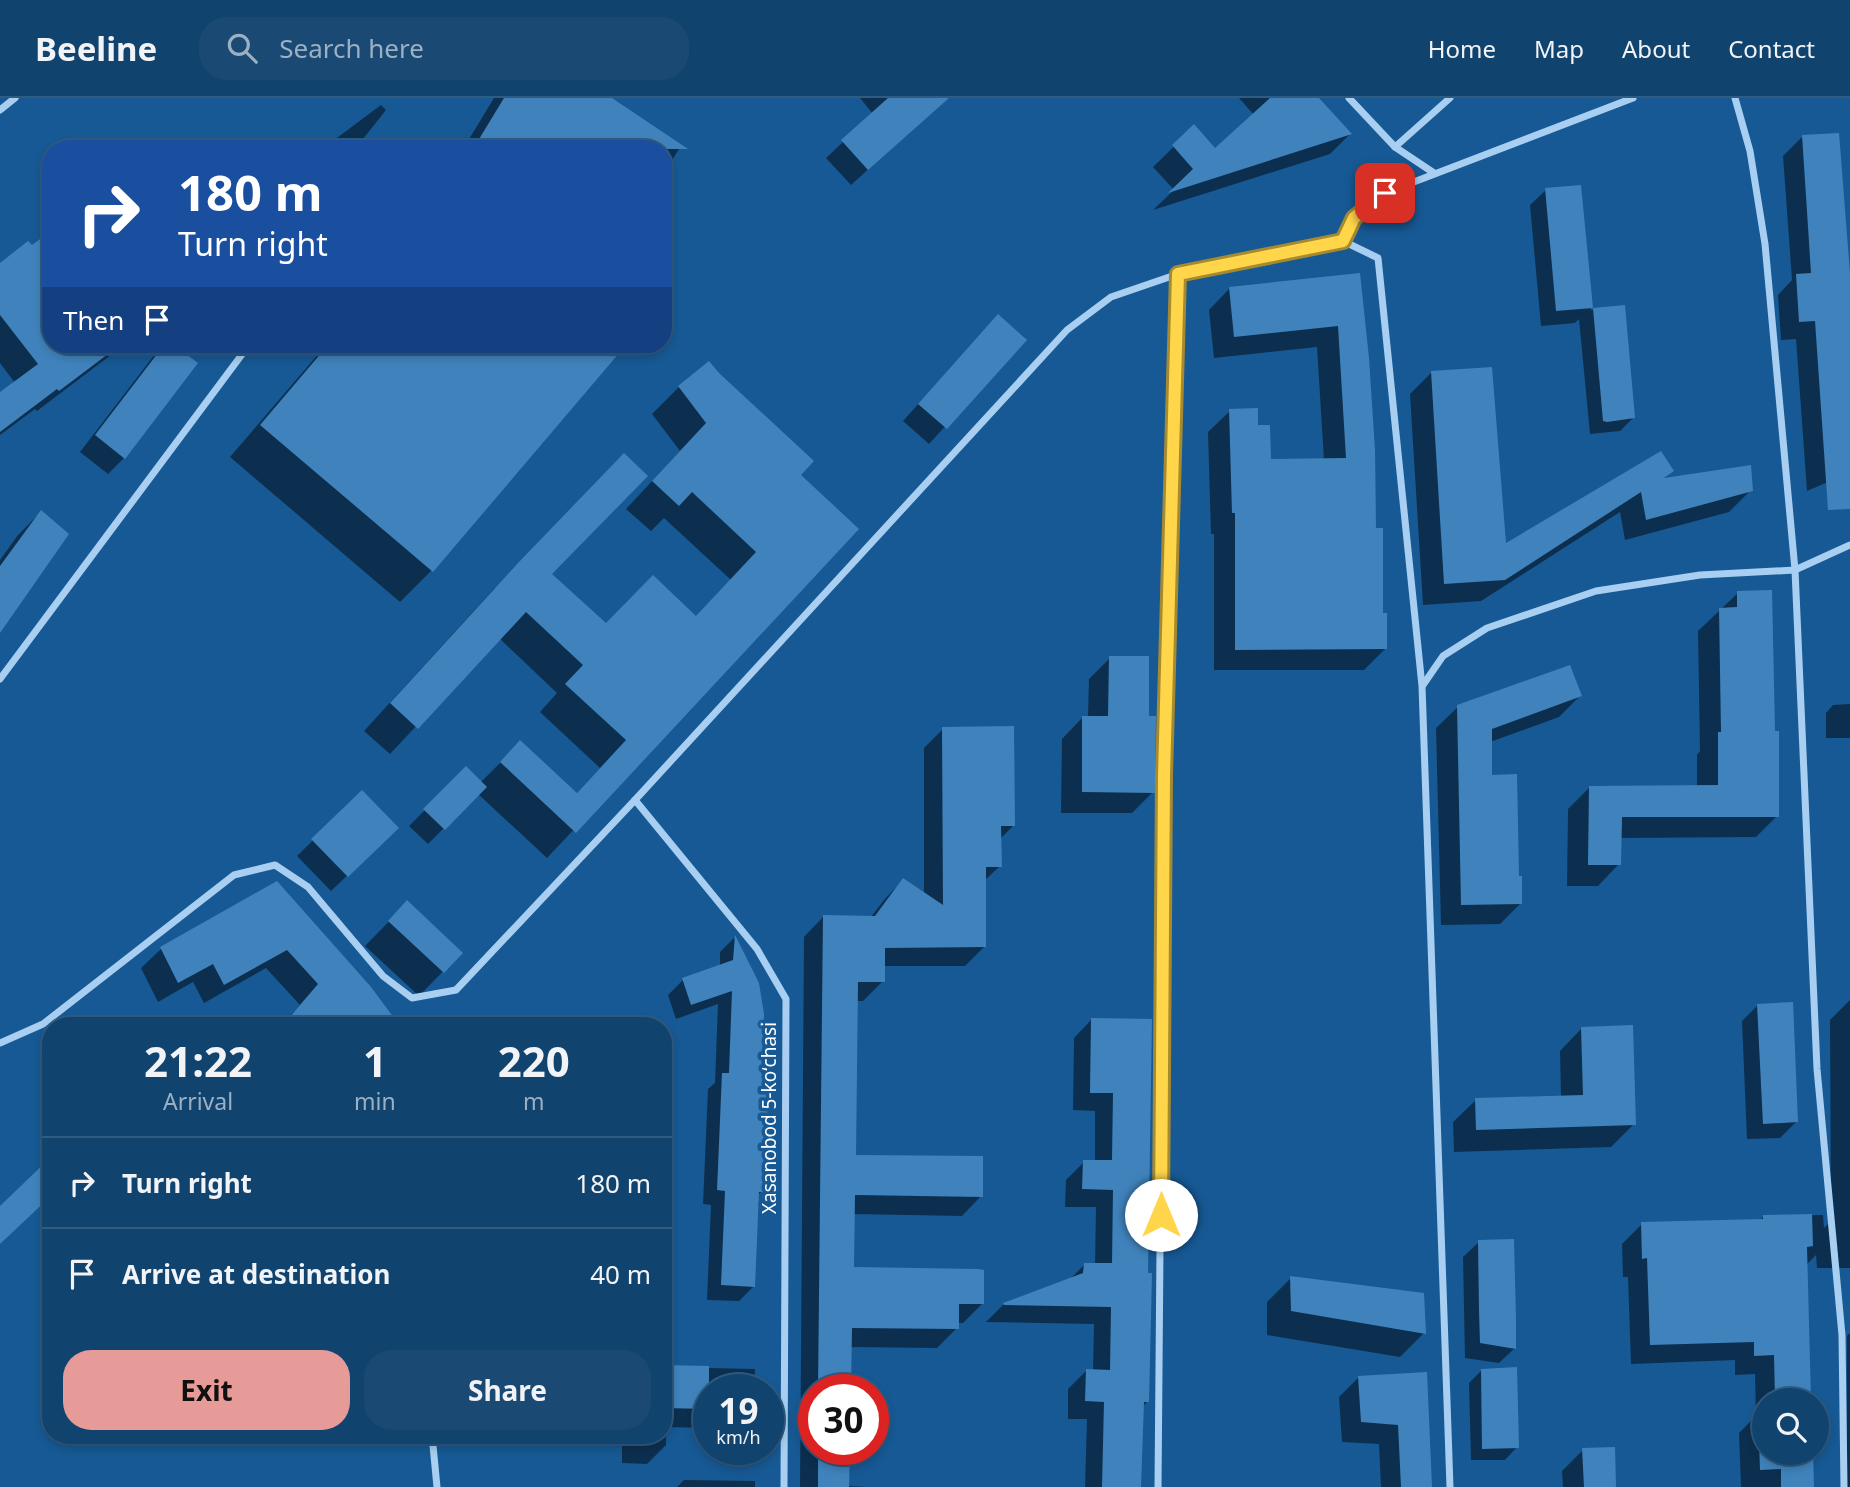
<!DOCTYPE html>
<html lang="en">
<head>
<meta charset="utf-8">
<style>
	body { margin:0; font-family:"Noto Sans",sans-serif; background:#1a4a74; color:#f1f3f6; height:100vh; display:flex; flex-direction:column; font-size:26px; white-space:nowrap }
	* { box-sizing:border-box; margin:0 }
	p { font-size:23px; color:#9cb0c3 }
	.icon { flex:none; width:38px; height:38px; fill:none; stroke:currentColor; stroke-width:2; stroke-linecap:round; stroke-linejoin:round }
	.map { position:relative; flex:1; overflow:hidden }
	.details { position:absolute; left:42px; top:919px; width:630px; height:427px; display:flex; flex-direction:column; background:#11436f; border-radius:28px; box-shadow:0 4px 10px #0003,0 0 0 2px #305c82 }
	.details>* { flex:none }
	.guide { position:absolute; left:42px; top:42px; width:630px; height:214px; border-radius:28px; box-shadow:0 4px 10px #0003,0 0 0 2px #305c82; background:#1a4fa0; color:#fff; overflow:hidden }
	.buttons { position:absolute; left:1752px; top:1290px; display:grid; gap:14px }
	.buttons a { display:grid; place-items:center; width:77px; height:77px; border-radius:50%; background:#11436f; box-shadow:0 4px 10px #0003,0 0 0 2px #305c82; font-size:35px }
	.speed { position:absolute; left:693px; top:1276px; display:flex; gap:14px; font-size:35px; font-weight:700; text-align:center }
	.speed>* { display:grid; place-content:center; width:91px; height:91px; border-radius:50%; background:#11436f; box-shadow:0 4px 10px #0003,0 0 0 2px #305c82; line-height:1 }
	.speed small { font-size:18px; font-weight:400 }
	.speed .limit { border:10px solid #d22; background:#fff; color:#111 }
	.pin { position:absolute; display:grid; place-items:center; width:60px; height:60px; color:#fff; margin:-30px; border-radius:14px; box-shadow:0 4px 10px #0006 }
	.me { position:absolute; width:77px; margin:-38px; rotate:0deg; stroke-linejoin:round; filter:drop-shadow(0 0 5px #0008) }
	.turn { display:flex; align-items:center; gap:24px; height:147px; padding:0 21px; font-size:32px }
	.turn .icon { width:91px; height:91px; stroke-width:2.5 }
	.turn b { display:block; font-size:49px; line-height:60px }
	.then { display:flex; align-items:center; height:66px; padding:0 21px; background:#0003; gap:14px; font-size:26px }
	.eta { display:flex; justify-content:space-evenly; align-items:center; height:119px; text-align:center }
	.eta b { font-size:42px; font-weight:700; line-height:49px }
	.primary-button { display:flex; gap:14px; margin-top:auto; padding:14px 21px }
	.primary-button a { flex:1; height:80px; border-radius:28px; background:#e69b98; color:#111; font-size:28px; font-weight:700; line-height:80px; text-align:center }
	.primary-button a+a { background:#1a4a74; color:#f1f3f6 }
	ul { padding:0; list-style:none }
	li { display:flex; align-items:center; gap:21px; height:91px; padding:0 21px; border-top:2px solid #305c82 }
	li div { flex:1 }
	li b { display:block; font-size:26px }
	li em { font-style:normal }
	header { display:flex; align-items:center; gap:42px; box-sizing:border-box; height:98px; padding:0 35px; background:#11436f; border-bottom:2px solid #305c82 }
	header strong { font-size:33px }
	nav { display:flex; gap:38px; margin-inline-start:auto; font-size:24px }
	.search { width:490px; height:63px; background:#1a4a74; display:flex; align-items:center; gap:18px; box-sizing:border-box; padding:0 24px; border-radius:28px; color:#9cb0c3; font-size:26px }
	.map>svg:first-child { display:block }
</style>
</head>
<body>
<header>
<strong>Beeline</strong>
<div class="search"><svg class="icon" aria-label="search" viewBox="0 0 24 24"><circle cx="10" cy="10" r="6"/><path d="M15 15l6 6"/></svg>Search here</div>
<nav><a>Home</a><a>Map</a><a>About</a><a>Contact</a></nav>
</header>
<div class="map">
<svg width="1850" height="1389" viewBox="0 0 1850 1389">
	<rect width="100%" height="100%" fill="#175994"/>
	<g fill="#0007">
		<polygon points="494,0 609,0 681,48 663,76 663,51 463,51"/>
		<polygon points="860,0 947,0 851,87 826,60 873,16"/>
		<polygon points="1239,0 1317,0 1350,36 1330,56 1153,112 1174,92 1153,69 1194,29 1215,53 1254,17"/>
		<polygon points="381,7 386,12 355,51 322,51"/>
		<polygon points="1802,39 1850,203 1850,370 1842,378 1807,393 1796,241 1781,242 1778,197 1792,182 1783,58"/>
		<polygon points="1580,89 1591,212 1624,209 1634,319 1620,333 1590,336 1579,221 1575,225 1541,228 1530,107 1546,92"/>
		<polygon points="0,167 51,247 124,247 37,313 35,311 0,337 0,296 15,285 0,265"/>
		<polygon points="1358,177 1374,431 1385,551 1364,572 1214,572 1214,436 1211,436 1208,334 1230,313 1256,329 1269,362 1324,362 1317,249 1214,260 1209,212 1230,190"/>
		<polygon points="982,235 1024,242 929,346 903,323"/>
		<polygon points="165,247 171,247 196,266 124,360 108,376 80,354 152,260"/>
		<polygon points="326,247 624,247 431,473 400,504 230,359"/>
		<polygon points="1432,274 1504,448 1671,373 1663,382 1751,392 1729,414 1625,442 1620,414 1481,503 1423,507 1410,296"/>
		<polygon points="679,289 799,377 857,431 547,760 478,696 428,746 409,728 466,671 480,685 520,645 576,696 600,670 540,614 557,595 499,540 390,656 364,633 492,493 625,358 550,476 605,527 695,520 731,482 664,420 651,433 626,411 680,353 652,316"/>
		<polygon points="41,414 0,530 0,462 18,437"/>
		<polygon points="1738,495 1777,718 1756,739 1620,740 1619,766 1598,788 1567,788 1568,711 1589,690 1697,689 1697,657 1700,653 1698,533"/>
		<polygon points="1110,560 1147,620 1153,694 1132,715 1061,715 1062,641 1083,619 1088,619 1089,581"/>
		<polygon points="1580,598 1559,619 1490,644 1490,678 1518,780 1521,805 1500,826 1441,827 1436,630 1458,609"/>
		<polygon points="1850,606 1850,640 1826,640 1826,615 1833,607"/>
		<polygon points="943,631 1013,728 1000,741 1000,768 984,783 985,848 965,868 883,868 883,883 863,903 856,903 854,1058 981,1098 962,1118 853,1116 852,1171 982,1206 963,1225 957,1225 957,1230 937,1250 849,1249 849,1292 814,1292 814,1351 848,1351 848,1388 868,1389 800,1389 804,839 823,819 871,819 884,802 903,782 924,796 924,650"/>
		<polygon points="362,694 397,730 331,793 297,758"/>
		<polygon points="277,785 381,928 281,928 300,907 266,870 204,905 193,884 158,904 141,870 161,851"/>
		<polygon points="407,805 461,855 419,898 365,848"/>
		<polygon points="734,840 757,886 762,1093 757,1098 754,1188 739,1203 707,1202 711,1107 703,1106 708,991 715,985 718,906 676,921 668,897 683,882 720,869 720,854"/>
		<polygon points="1850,902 1850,1170 1817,1170 1816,1157 1805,1168 1810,1302 1764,1302 1764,1354 1813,1389 1741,1389 1739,1335 1756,1318 1755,1276 1735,1277 1735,1262 1631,1266 1628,1179 1623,1179 1622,1146 1642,1126 1759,1123 1764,1118 1823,1117 1824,1130 1831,1123 1830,922"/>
		<polygon points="1758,907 1796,1024 1780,1040 1747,1041 1742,923"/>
		<polygon points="1092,921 1150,922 1146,1177 1148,1303 1142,1309 1139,1389 1085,1389 1087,1321 1068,1321 1068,1291 1086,1273 1093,1273 1094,1226 986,1224 1004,1206 1069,1182 1084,1167 1095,1167 1096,1109 1065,1109 1066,1082 1084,1064 1095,1064 1095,1013 1073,1012 1074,940"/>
		<polygon points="1582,930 1634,1026 1611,1049 1454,1054 1453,1024 1476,1002 1561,999 1560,953"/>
		<polygon points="1479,1144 1515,1250 1499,1265 1465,1260 1463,1159"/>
		<polygon points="1291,1180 1424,1235 1400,1259 1267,1237 1267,1204"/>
		<polygon points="1850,1235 1850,1389 1847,1389 1847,1238"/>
		<polygon points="663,1269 755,1271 754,1292 709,1292 709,1330 666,1329 666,1347 647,1366 622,1365 622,1337 663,1337"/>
		<polygon points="1481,1273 1517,1349 1505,1362 1471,1362 1469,1285"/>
		<polygon points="1426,1276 1431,1389 1381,1389 1379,1346 1342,1344 1339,1299 1359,1279"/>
		<polygon points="1583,1352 1615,1389 1563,1389 1562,1373"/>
		<polygon points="684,1382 755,1383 755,1389 677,1389"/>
	</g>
	<g fill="#4083bc">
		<polygon points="504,0 612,0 688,51 473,51"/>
		<polygon points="888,0 949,0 868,72 841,42"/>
		<polygon points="1270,0 1319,0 1352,36 1168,95 1193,71 1172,47 1194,26 1215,50"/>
		<polygon points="1839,35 1850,175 1850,411 1828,412 1815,223 1799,224 1796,176 1811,175 1802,37"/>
		<polygon points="1581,87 1593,210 1556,213 1545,90"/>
		<polygon points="51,133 51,247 120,247 59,293 57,291 0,334 0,294 38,266 0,217 0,165 28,143 32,147"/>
		<polygon points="1360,175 1369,260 1375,352 1376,430 1383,430 1383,515 1387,515 1387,551 1235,552 1235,415 1232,415 1229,311 1258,310 1258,327 1270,327 1271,361 1346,360 1338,228 1234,239 1229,189"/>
		<polygon points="1625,207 1635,320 1607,324 1603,323 1593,210"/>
		<polygon points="998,216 1027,242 947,331 918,306"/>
		<polygon points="164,247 174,247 198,265 125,361 95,337"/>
		<polygon points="328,247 626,247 433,474 260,327"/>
		<polygon points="709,263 719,275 814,363 801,377 859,431 576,735 500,664 520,642 577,695 626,642 565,586 583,567 526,514 418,631 390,605 519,464 624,355 648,378 552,476 606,525 653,477 696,518 756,454 692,394 679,408 652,383 706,325 678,288"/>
		<polygon points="1492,269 1506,445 1661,353 1674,373 1664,380 1751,367 1753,393 1646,422 1641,394 1505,482 1444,486 1431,273"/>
		<polygon points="41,412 69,436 0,535 0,468"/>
		<polygon points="1772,492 1775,633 1779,633 1779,719 1622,719 1621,767 1588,767 1589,688 1718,687 1718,634 1721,634 1719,510 1737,509 1737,493"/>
		<polygon points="1109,558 1149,558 1149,618 1156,618 1155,695 1082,694 1082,618 1108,618"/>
		<polygon points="1570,567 1582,598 1492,631 1492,677 1517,676 1519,778 1522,778 1522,806 1461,807 1457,607"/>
		<polygon points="1014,628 1015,728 1001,728 1002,769 986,769 986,849 885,850 885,884 858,884 856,1057 983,1058 983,1099 855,1097 854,1169 978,1171 984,1172 984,1206 959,1206 959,1231 852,1230 851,1292 818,1292 823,817 875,818 903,780 943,807 942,629"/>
		<polygon points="466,668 487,689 445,732 423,711"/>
		<polygon points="362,692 399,730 348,779 311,741"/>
		<polygon points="277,783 371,889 400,928 282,928 318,886 287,852 224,887 213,866 178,885 160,849"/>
		<polygon points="407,802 463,855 444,875 388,823"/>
		<polygon points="735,837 759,885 764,916 761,976 769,976 764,1094 759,1094 755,1189 721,1187 725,1093 717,1092 722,975 729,975 732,893 691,907 682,880 733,862"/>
		<polygon points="1793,904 1798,1024 1763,1026 1757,906"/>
		<polygon points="1091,920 1152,921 1148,1175 1152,1175 1149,1304 1144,1304 1141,1389 1102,1389 1104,1304 1085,1303 1086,1271 1110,1272 1111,1209 1004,1207 1003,1205 1083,1175 1084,1165 1112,1165 1113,1092 1082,1091 1083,1062 1112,1062 1113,995 1090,995"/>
		<polygon points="1633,927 1636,1027 1476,1032 1475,1000 1583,997 1581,929"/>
		<polygon points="51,1059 51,1098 0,1146 0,1108"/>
		<polygon points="1812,1116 1813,1148 1807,1149 1811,1302 1775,1302 1774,1257 1754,1258 1754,1244 1650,1247 1647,1160 1642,1161 1641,1124 1763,1121 1763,1117"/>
		<polygon points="1514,1141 1516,1221 1516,1251 1480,1245 1479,1213 1478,1142"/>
		<polygon points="1290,1178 1424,1195 1426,1236 1291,1213"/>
		<polygon points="663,1267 709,1268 709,1311 663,1310"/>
		<polygon points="1517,1269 1519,1350 1482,1351 1481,1271"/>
		<polygon points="1427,1274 1432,1389 1401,1389 1398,1327 1361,1324 1358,1278"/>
		<polygon points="1764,1313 1764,1354 1813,1354 1814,1389 1781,1389 1781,1371 1760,1372 1758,1314"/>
		<polygon points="1615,1349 1616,1389 1584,1389 1582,1350"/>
		<polygon points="818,1351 850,1351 849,1389 818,1389"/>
	</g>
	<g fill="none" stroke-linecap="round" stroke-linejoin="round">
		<g stroke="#a8cff1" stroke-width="7">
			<polyline points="1349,0 1395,49 1434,75"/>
			<polyline points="1735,0 1750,53 1765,146 1795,472 1817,971 1842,1237 1844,1389"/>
			<polyline points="0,12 15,0"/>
			<polyline points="1395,49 1450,0"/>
			<polyline points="1343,143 1354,120 1385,95 1633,0"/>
			<polyline points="0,581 249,247"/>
			<polyline points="1423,587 1443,558 1487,530 1596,493 1700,477 1795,472 1850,447"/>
			<polyline points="635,702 757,851 786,901 784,1389"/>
			<polyline points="0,945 43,926 234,777 275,767 308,789 383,878 412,900 456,892 635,702 1067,232 1111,199 1178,176 1343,143 1378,160 1422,588 1450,1389"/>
			<polyline points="432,1337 437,1389"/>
			<polyline points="1158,1389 1164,677 1178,176"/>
		</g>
	</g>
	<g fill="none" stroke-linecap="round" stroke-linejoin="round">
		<defs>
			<polyline id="route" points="1161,1117 1164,677 1178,176 1343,143 1354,120 1385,95"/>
		</defs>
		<use href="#route" stroke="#a68a30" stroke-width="18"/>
		<use href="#route" stroke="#ffd54a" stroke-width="12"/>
	</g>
	<g text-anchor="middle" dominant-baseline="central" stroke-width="7" stroke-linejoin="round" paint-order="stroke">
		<g font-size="19" fill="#fff" stroke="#175994">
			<text transform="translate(769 1020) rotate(-90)">Xasanobod 5-koʻchasi</text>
		</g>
	</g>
</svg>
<div class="buttons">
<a><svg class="icon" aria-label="search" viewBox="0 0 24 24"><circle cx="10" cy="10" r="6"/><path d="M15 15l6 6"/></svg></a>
</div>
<div class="speed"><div>19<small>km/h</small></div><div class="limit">30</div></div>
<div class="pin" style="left:1385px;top:95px;background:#d93025"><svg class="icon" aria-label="arrive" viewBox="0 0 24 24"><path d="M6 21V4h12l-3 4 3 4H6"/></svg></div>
<svg class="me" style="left:1161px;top:1117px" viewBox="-20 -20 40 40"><circle r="19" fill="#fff"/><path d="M0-13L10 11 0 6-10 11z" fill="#ffd54a"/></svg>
<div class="guide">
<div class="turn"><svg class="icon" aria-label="right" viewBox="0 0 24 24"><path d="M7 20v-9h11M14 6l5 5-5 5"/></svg><div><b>180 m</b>Turn right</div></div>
<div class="then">Then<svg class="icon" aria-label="arrive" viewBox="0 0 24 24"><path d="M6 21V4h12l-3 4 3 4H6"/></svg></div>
</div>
<section class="details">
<div class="eta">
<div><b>21:22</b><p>Arrival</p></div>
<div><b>1</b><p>min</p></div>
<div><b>220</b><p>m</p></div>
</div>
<ul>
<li><svg class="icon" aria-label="right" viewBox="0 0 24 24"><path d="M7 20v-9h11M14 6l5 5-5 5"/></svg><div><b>Turn right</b></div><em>180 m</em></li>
<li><svg class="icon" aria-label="arrive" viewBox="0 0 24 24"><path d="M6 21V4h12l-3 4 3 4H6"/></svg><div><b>Arrive at destination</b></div><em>40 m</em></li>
</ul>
<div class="primary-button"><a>Exit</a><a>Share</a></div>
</section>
</div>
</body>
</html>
